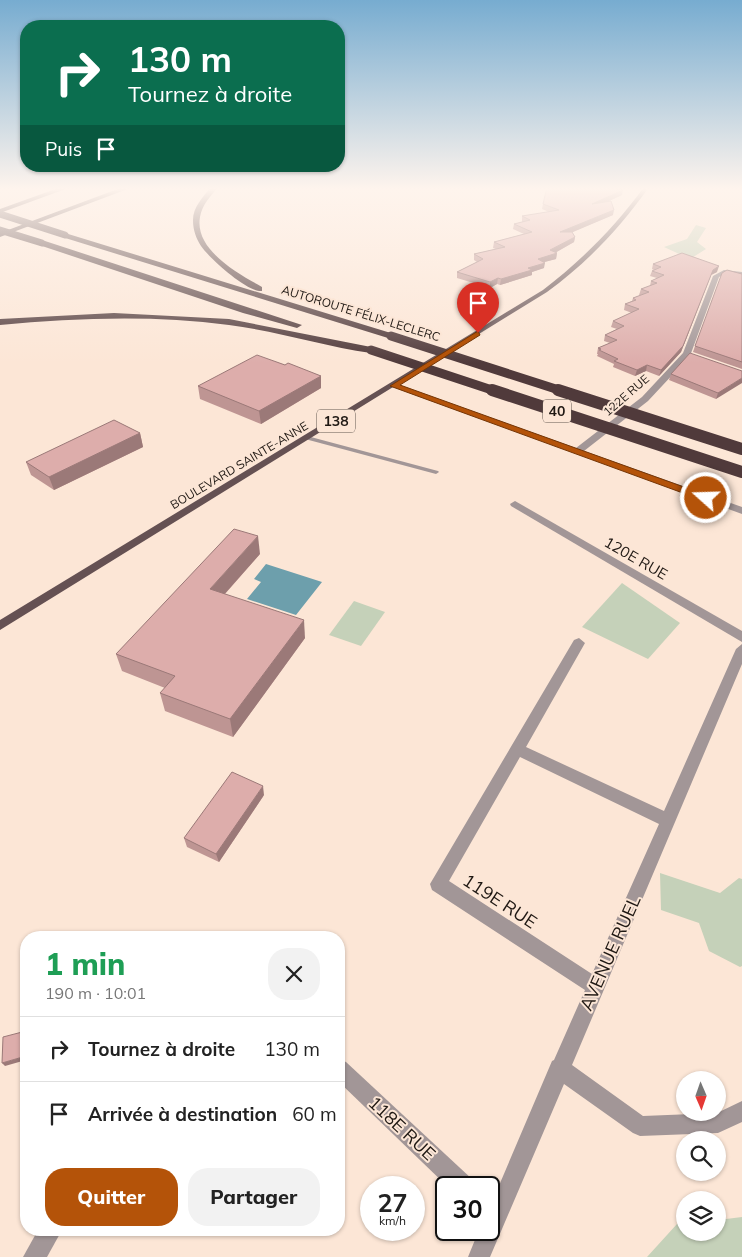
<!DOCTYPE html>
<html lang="fr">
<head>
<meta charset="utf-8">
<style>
	body { margin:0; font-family:Mulish,sans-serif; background:#f2f2f2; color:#222; height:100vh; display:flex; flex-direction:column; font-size:19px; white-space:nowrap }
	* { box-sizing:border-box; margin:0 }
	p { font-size:16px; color:#767676 }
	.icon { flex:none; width:28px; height:28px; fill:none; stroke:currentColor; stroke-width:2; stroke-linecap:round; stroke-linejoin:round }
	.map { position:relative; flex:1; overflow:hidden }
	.sheet { position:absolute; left:20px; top:931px; width:325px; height:305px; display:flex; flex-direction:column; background:#fff; border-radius:20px; box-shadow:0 1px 4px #0004 }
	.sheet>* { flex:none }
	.guide { position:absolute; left:20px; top:20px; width:325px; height:152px; border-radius:20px; box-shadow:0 1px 4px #0004; background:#0b6e4f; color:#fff; overflow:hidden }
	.needle { width:32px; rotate:178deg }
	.controls { position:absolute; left:676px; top:1071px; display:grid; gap:10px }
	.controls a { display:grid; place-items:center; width:50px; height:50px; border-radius:50%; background:#fff; box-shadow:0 1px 4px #0004; font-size:25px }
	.speed { position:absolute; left:360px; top:1176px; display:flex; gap:10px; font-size:25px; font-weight:700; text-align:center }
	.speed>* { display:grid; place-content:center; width:65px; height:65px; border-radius:50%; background:#fff; box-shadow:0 1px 4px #0004; line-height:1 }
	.speed small { font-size:12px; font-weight:400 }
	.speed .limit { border:2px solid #111; border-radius:8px; background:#fff; color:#111 }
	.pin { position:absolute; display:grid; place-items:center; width:42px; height:42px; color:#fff; margin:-51px -21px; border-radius:50% 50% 50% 0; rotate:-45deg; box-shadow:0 0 5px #0007 }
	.pin .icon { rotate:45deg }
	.me { position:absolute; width:55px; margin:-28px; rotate:290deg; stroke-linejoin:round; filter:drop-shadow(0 0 4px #0008) }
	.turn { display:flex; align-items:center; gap:18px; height:105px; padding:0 25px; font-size:22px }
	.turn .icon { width:65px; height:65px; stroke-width:2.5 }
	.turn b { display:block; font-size:35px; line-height:42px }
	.then { display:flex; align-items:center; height:48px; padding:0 25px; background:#0003; gap:10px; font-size:19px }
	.round { display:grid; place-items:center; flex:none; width:52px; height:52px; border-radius:20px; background:#f2f2f2 }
	.overview { display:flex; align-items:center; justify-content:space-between; height:85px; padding:0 25px }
	h1 { font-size:30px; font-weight:800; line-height:38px; color:#1e9e55 }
	.action { display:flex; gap:10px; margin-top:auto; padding:10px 25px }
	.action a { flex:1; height:58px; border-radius:20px; background:#b45309; color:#fff; font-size:20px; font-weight:800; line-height:58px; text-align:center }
	.action a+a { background:#f2f2f2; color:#222 }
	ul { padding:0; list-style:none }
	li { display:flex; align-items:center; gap:15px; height:65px; padding:0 25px; border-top:1px solid #e0e0e0 }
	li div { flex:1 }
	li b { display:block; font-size:19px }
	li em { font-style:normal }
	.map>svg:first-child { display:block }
</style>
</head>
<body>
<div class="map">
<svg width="742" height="1257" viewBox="0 0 742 1257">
	<rect width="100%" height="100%" fill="#fce6d6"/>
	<g fill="#c5d1b9">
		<polygon points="696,225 706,228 697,242 706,249 690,259 664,247 687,239"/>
		<polygon points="622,583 680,623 648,659 582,627"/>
		<polygon points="354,601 385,612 361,646 329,635"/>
		<polygon points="660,873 720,893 739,878 742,879 742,966 740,967 709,951 699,923 661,910"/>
		<polygon points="742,1217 742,1257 647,1257 677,1224 685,1223 685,1232 718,1232 718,1220"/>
	</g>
	<polygon fill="#6d9fac" points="266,564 322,582 296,615 247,599 261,582 254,579"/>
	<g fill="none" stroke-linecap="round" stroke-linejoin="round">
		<polygon fill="#a29697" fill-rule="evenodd" points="307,436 438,471 439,472 436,474 305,439 304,438"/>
		<g fill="#a29697" fill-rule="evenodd">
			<polygon points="724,270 742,272 742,276 725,274 719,277 690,356 648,401 584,451 742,507 742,514 390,386 397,384 576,448 642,397 683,353 713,276"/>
			<polygon points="515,501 742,631 742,642 511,506 510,504"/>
			<path d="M579,638l6,5 -59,104 138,64 72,-162 6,-5v20l-170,401 71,51 74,-3 25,-12v21l-24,11 -78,3 -7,-3 -69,-49 -74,173h-22l11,-27h10v-21l63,-148 2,-1 31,-70 -153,-100 -2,-6 144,-244zM520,757l139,67 -67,150 -143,-93z"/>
			<polygon points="339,1059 346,1062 473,1180 476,1188 449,1188 339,1082"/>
			<polygon points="38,1230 62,1230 47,1257 23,1257"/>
		</g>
		<path fill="#655153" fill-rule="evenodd" d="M644,187h5c-29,41 -61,75 -102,105l-547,338v-10l543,-330c39,-30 72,-63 101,-103z"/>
		<g fill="#503a3b" fill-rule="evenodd">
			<polygon points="61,187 71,187 0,213 0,209"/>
			<polygon points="123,187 133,187 0,237 0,233"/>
			<path d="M211,187h7c-8,10 -16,18 -18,30 -6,33 39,57 62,70v4c-14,2 -53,-33 -61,-45 -5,-8 -8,-16 -8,-26 0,-13 10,-23 18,-33z"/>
			<polygon points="65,233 394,334 396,336 388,338 62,237 61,235"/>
			<polygon points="39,241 45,241 302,325 297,328 243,313 39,245"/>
			<path d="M114,313l115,6 142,28 5,3 -5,3c-48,-7 -94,-22 -142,-28 -76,-10 -153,-7 -229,0v-6z"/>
		</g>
		<g stroke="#503a3b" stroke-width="7">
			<polyline points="0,214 65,235"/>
			<polyline points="0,230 42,243"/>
		</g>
		<g stroke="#503a3b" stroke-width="9">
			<polyline points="391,336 562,391"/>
			<polyline points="371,350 495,391"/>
		</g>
		<g stroke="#503a3b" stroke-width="12">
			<polyline points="492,390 742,472"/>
			<polyline points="558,390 742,449"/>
		</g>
	</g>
	<g fill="#be9593">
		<polygon points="621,187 619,189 622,195 609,201 613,215 572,232 575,237 574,242 555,253 557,253 556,259 544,262 544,268 532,272 532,275 500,285 497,284 490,288 457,278 457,272 477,262 474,260 474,254 496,249 493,248 494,242 524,234 513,229 514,224 522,222 522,216 549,212 542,209 543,204"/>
		<polygon points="653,264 717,272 711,275 681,352 659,376 646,371 635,376 613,367 614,364 597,356 598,354 597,354 598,348 610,343 604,341 605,335 617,329 611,327 613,321 632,313 624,310 625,304 632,301 633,298 641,295 639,295 641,289 650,286 651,281 657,278 650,276 652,271 654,270 652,269"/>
		<polygon points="742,274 742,369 693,352 695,346"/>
		<polygon points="285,365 321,376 321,388 261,424 200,399 198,386"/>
		<polygon points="742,371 716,399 669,380 671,374"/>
		<polygon points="140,433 143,447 54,490 31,475 26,462"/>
		<polygon points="260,554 225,594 305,638 233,737 165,711 160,693 165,688 122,671 116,654"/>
		<polygon points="264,795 219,862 187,847 184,838"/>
	</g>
	<g fill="#9b7978">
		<polygon points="623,190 622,195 591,209 592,204"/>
		<polygon points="614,210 613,215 559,238 560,232"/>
		<polygon points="575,237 574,242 551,255 557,253 556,259 537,264 538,259 550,250"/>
		<polygon points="545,263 544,268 532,272 532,275 500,285 501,279 528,268"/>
		<polygon points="719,266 717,272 711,275 681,352 659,376 661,370 713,270"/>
		<polygon points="498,278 497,284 490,288 490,282"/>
		<polygon points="647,365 646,371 635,376 637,370"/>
		<polygon points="321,376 321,388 261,424 259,411"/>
		<polygon points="742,378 742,383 716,399 718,393"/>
		<polygon points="140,433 143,447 54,490 49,477"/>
		<polygon points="258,536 260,554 213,607 210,589"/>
		<polygon points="304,620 305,638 233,737 230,719"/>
		<polygon points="263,786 264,795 219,862 216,854"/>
		<polygon points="26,1056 26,1060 5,1066 2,1063"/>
	</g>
	<g fill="#ddadab" stroke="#9b7978">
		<polygon points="547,187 616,187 615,189 623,190 592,204 611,201 614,210 560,232 572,232 575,237 550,250 557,253 538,259 545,263 528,268 532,270 501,279 498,278 490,282 457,272 483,259 474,254 505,247 494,242 532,232 514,224 530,220 522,216 559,210 543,204"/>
		<polygon points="682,253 719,266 713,270 683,346 661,370 647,365 637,370 614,361 618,359 599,350 601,349 598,348 617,340 605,335 624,326 613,321 639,309 625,304 636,300 633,298 649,292 641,289 657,283 651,281 664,275 652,271 661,267 653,264"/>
		<polygon points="727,270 742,274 742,362 695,346 722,273"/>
		<polygon points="690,353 742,371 742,378 718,393 671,374"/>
		<polygon points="257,355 285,365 288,363 321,376 259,411 198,386"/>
		<polygon points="114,420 140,433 49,477 26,462"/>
		<polygon points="234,529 258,536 210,589 304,620 230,719 160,693 175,676 116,654"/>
		<polygon points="232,772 263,786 216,854 184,838"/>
		<polygon points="26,1031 26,1056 2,1063 3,1037"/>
	</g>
	<linearGradient id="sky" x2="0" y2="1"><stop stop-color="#77acd0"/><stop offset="0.52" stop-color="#fef4ed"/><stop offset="1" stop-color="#fef4ed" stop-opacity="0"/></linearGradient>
	<rect width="742" height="363" fill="url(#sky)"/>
	<polygon fill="#b45309" stroke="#753606" points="478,331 480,335 400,385 709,496 709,500 702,500 390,386"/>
	<g text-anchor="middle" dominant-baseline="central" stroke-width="4" stroke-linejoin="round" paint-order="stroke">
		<g font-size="12" fill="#1f1813" stroke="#fce6d6">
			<text transform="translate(361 313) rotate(17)">AUTOROUTE FÉLIX-LECLERC</text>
			<text transform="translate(626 395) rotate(-41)">122E RUE</text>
			<text transform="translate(239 465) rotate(-31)">BOULEVARD SAINTE-ANNE</text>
		</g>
		<g fill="#fce6d6" stroke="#61564e" stroke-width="1">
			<rect x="543" y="399.5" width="28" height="23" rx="4"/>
			<rect x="317" y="409.5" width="38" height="23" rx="4"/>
		</g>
		<g font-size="14" font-weight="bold" fill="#1f1813">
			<text x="557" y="411">40</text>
			<text x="336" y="421">138</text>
		</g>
		<g font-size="15" fill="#1f1813" stroke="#fce6d6">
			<text transform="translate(636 558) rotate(30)">120E RUE</text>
		</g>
		<g font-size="18" fill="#1f1813" stroke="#fce6d6">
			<text transform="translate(500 901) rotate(33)">119E RUE</text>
			<text transform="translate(610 953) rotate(-66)">AVENUE RUEL</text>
			<text transform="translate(402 1128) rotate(43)">118E RUE</text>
		</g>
	</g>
</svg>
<div class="controls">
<a><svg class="needle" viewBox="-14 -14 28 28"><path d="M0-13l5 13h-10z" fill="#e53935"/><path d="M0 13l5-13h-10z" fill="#767676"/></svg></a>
<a><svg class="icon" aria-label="search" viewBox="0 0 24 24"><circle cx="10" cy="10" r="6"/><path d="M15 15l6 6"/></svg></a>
<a><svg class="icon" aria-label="layers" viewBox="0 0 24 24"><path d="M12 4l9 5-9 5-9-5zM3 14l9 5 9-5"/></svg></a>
</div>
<div class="speed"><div>27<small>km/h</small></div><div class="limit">30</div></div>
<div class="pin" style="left:478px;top:333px;background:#d93025"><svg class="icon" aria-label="arrive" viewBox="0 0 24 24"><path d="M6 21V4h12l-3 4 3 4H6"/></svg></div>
<svg class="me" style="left:706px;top:498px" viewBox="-20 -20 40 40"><circle r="17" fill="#b45309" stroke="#fff" stroke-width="3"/><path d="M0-11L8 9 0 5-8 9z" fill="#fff"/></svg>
<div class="guide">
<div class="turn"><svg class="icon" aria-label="right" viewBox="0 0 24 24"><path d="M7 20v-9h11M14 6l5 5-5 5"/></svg><div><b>130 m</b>Tournez à droite</div></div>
<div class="then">Puis<svg class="icon" aria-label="arrive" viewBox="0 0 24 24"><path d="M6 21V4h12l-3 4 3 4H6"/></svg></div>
</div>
<section class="sheet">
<div class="overview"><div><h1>1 min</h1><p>190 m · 10:01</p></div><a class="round"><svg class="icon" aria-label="close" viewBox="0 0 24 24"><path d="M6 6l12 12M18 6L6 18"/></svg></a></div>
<ul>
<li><svg class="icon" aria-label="right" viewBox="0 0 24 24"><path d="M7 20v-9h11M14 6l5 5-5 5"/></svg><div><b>Tournez à droite</b></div><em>130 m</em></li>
<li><svg class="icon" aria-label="arrive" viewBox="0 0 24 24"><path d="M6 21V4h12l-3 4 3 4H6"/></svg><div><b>Arrivée à destination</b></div><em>60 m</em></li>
</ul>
<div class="action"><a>Quitter</a><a>Partager</a></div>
</section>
</div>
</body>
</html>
